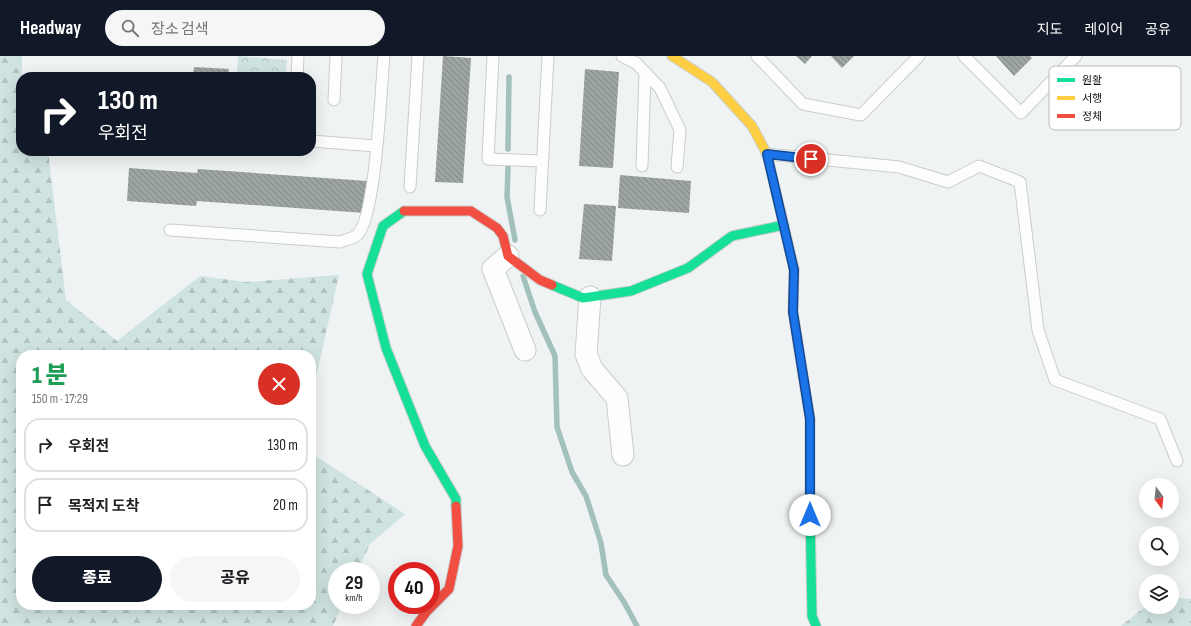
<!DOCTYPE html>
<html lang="ko">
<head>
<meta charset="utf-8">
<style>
	body { margin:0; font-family:"Sofia Sans Condensed","Noto Sans KR",sans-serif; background:#f6f6f6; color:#202124; height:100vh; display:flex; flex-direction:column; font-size:15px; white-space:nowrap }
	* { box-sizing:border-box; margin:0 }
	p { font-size:13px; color:#757577 }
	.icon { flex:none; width:22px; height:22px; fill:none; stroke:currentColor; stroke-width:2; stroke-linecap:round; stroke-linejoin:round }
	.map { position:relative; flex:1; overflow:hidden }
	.panel { position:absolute; left:16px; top:294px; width:300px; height:260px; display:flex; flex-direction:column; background:#fff; border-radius:16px; box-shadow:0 4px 16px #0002 }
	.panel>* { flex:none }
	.guide { position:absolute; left:16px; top:16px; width:300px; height:84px; border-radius:16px; box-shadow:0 4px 16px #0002; background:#111827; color:#fff; overflow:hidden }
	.needle { width:26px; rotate:165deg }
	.controls { position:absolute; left:1139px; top:422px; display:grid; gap:8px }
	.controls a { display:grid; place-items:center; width:40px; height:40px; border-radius:50%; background:#fff; box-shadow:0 4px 16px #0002; font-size:20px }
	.speed { position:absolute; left:328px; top:506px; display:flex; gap:8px; font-size:20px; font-weight:700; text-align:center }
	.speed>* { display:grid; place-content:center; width:52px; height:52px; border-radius:50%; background:#fff; box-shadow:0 4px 16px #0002; line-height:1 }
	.speed small { font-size:10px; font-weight:400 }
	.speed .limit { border:6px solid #d22; background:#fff; color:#111 }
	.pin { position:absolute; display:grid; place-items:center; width:34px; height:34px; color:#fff; margin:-17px; border:2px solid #fff; border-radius:50%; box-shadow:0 1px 4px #0007 }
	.me { position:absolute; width:44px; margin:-22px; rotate:0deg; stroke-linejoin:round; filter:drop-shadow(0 0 3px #0008) }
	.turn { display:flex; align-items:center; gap:14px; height:84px; padding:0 16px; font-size:18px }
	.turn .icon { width:52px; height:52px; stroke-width:2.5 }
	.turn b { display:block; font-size:28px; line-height:34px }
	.round { display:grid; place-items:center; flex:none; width:42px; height:42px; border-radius:21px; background:#f6f6f6 }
	.summary { display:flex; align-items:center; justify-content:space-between; height:68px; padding:0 16px }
	h1 { font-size:24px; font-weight:800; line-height:30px; color:#1e9e55 }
	.action { display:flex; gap:8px; margin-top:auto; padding:8px 16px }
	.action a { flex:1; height:46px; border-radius:24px; background:#111827; color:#fff; font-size:16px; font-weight:800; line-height:46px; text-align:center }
	.action a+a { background:#f6f6f6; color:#202124 }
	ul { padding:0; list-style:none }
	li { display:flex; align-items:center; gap:12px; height:54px; margin:0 8px 6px; padding:0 8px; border:2px solid #e0e0e0; border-radius:16px }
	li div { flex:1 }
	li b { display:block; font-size:15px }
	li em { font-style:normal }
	header { display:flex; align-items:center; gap:24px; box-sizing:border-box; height:56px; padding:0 20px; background:#111827; color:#fff }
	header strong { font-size:19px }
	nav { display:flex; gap:22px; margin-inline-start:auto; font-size:14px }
	.search { width:280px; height:36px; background:#f6f6f6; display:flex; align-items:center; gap:10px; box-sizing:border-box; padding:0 14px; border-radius:22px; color:#757577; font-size:15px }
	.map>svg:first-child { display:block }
</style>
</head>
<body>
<header>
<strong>Headway</strong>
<div class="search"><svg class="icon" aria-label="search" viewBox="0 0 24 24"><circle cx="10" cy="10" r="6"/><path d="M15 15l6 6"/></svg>장소 검색</div>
<nav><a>지도</a><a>레이어</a><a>공유</a></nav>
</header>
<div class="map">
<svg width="1191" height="570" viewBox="0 0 1191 570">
	<defs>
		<pattern id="forest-firs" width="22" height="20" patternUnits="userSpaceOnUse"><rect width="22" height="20" fill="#cfe3e0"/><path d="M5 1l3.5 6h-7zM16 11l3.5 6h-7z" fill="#b1c2bf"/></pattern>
		<pattern id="park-crowns" width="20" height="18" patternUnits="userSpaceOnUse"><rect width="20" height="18" fill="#cfe3e0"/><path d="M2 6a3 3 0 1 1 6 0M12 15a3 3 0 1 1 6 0" fill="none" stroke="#b1c2bf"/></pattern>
		<pattern id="building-back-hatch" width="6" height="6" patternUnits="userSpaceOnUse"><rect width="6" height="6" fill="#9ca5a4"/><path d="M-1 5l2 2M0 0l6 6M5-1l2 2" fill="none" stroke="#7e8584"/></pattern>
	</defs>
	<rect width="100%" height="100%" fill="#eff3f3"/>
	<g fill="url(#forest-firs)">
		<polygon points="0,0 22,0 21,95 48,95 66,244 117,285 200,220 246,226 339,219 314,330 311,367 311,299 21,299 21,549 311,549 311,397 405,458 370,488 358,515 337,515 337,549 342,549 333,570 0,570"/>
		<polygon points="1172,542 1191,543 1191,570 1121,570 1146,550 1172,551"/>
	</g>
	<polygon fill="url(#park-crowns)" points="238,0 287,4 285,21 237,21"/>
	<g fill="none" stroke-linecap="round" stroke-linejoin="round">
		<g stroke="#a2c0bc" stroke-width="5.5">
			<polyline points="508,93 509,21"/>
			<polyline points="508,112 507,141 515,184"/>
			<polyline points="523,220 535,256 555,300 557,371 572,416 586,440 601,487 606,519 624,546 637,570"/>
		</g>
	</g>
	<g fill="url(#building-back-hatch)">
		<polygon points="443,0 471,2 463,127 435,126"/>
		<polygon points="796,0 812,0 805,8"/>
		<polygon points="831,0 854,0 842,12"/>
		<polygon points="996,0 1030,0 1032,2 1014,20"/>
		<polygon points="194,11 229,13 228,21 193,21"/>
		<polygon points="585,13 619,16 613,112 579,110"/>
		<polygon points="129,112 197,117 198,113 367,125 365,157 197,145 196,150 127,145"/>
		<polygon points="620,119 691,125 689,157 618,152"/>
		<polygon points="584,148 616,150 612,205 579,203"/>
	</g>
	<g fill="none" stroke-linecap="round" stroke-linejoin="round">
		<defs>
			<g id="lane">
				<polyline points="493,0 488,103 542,105"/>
				<polyline points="622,0 636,7 660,32 680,74 677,111"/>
				<polyline points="757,0 803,48 861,59 919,0"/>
				<polyline points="964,0 1021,57 1076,0"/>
				<polyline points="297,21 298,0"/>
				<polyline points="334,44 336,0"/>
				<polyline points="311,85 376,90"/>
				<polyline points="767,98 899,111 948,126 979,110 1020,126 1038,274 1055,324 1160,363 1177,405"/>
				<polyline points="642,110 645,16"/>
				<polyline points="410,131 418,0"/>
				<polyline points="540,154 548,0"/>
				<path d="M170,174l170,12c4,-2 13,-3 17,-7 19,-16 24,-148 27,-179"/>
			</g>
			<g id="street">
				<polyline points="508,200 493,213 525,294"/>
				<polyline points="590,241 586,298 592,313 617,342 623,399"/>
			</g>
			<g id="fast">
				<polyline points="404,155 383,170 367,218 386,292 425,390 456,443 456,450"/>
				<polyline points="552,229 583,242 631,235 688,212 732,180 784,169"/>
				<polyline points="810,454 812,560 816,570"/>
			</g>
			<polyline id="slow" points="672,0 712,26 752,70 767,98 794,213"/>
			<g id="jam">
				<polyline points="404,155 471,155 497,172 503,180 508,200 540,224 552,229"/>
				<polyline points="794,213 793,256 810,363 810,454"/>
				<polyline points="416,570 427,555 449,533 458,490 456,450"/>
			</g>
		</defs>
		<use href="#lane" stroke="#cacdcd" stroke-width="13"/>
		<use href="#street" stroke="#cacdcd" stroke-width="23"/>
		<use href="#fast" stroke="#cacdcd" stroke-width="11"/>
		<use href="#slow" stroke="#cacdcd" stroke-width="11"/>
		<use href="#jam" stroke="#cacdcd" stroke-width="11"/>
		<use href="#lane" stroke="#fdfdfd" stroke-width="11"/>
		<use href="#street" stroke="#fdfdfd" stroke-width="21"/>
		<use href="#fast" stroke="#16e098" stroke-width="9"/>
		<use href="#slow" stroke="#ffcf43" stroke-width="9"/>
		<use href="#jam" stroke="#f24e42" stroke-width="9"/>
	</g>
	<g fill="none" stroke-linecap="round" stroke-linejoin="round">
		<defs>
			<polyline id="route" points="810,459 810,363 793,256 794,214 767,98 811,103"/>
		</defs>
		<use href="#route" stroke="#114b97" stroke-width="10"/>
		<use href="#route" stroke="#1a73e8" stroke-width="7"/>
	</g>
	<rect x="1049" y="10" width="132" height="64" rx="6" fill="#fff" stroke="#b8b9b8" stroke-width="1"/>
	<rect x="1057" y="22" width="18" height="4" fill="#16e098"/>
	<rect x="1057" y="40" width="18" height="4" fill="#ffcf43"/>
	<rect x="1057" y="58" width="18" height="4" fill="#f24e42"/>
	<g font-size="11" fill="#121514">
		<text x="1082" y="28">원활</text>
		<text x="1082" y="46">서행</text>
		<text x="1082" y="64">정체</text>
	</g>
</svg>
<div class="controls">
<a><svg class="needle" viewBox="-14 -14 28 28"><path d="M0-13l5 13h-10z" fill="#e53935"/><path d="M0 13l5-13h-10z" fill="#757577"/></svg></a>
<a><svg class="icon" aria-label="search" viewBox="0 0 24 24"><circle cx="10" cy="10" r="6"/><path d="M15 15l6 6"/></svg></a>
<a><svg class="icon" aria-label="layers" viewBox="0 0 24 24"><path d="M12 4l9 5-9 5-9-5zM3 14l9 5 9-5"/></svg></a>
</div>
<div class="speed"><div>29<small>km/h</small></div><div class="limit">40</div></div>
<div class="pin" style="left:811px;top:103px;background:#d93025"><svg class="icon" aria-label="arrive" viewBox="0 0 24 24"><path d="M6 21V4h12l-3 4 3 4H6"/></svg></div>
<svg class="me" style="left:810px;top:459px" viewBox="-20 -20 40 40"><circle r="19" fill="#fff"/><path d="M0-13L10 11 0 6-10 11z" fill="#1a73e8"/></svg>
<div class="guide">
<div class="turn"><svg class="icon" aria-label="right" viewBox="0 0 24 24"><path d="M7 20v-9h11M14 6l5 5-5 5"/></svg><div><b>130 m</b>우회전</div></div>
</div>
<section class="panel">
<div class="summary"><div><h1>1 분</h1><p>150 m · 17:29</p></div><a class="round" style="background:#d93025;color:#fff"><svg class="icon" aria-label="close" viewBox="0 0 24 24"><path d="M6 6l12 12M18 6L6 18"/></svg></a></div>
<ul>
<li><svg class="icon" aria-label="right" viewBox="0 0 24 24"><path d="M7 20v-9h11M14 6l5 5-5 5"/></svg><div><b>우회전</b></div><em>130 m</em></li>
<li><svg class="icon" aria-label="arrive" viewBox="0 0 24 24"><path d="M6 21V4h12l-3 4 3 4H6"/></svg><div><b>목적지 도착</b></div><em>20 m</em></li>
</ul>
<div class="action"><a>종료</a><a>공유</a></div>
</section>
</div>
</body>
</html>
